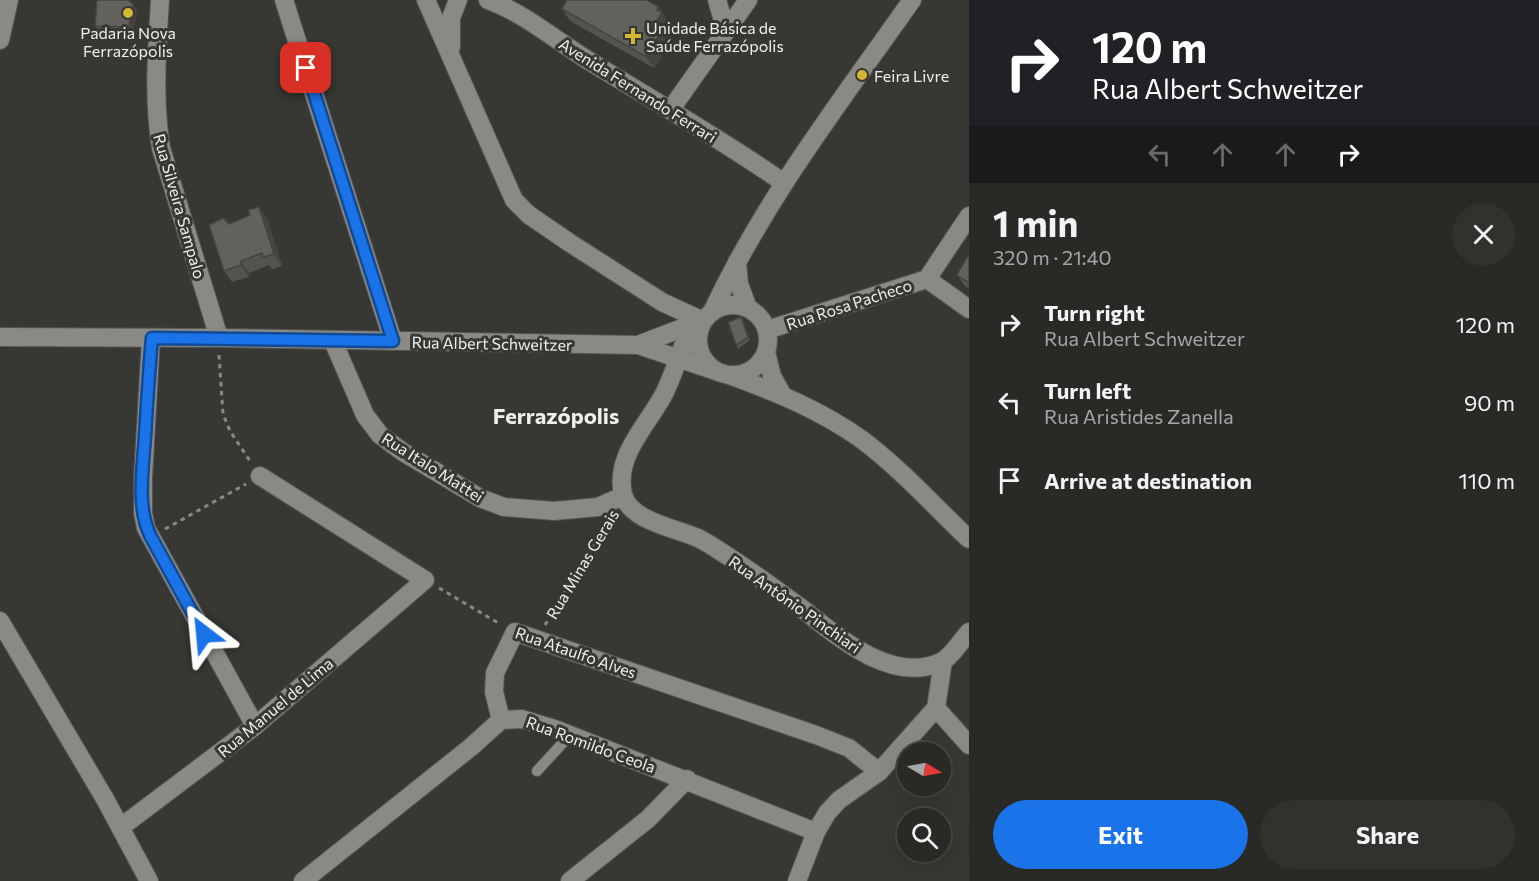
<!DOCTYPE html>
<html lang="en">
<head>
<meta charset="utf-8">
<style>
	body { margin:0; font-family:Commissioner,sans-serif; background:#31312e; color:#f1f3f6; height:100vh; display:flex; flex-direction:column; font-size:22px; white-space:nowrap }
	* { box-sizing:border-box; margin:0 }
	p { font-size:20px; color:#a5a6a7 }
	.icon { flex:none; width:33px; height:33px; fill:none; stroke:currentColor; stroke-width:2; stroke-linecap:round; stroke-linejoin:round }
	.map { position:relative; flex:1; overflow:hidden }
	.side { display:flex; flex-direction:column; background:#292926; width:570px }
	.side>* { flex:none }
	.guide { background:#202124; color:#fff; overflow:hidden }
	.needle { width:39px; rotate:100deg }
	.controls { position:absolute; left:897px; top:742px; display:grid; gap:12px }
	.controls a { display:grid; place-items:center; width:54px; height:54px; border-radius:50%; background:#292926; box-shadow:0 6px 24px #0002,0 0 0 2px #454543; font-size:30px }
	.pin { position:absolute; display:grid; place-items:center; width:51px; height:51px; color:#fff; margin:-26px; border-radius:12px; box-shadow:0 3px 9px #0006 }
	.me { position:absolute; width:66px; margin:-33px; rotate:331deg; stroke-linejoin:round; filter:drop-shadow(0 0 4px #0008) }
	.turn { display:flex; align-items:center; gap:21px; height:126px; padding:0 24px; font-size:27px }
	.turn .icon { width:78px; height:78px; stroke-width:2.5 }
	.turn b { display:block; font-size:42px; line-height:51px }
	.lanes { display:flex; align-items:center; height:57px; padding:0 24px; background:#0003; justify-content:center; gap:30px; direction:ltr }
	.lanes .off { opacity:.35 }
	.round { display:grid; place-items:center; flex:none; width:63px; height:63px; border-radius:32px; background:#31312e }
	.head { display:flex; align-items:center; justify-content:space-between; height:102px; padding:0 24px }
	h1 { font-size:36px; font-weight:700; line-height:45px }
	.action { display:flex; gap:12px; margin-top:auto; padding:12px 24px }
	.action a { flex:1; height:69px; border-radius:36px; background:#1a73e8; color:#fff; font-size:24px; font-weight:700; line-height:69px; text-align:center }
	.action a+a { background:#31312e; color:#f1f3f6 }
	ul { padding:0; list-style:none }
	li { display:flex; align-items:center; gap:18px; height:78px; padding:0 24px }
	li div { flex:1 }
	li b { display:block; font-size:22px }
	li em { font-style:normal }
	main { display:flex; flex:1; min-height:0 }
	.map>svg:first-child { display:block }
</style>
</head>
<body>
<main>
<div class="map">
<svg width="969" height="881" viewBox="0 0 969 881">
	<rect width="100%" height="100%" fill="#373733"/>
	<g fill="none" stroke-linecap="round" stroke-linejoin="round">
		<defs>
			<polyline id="service" points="537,771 570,735"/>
			<g id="minor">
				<path d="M160,0c-3,50 -7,99 1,148l58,190"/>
				<polyline points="284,0 393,341"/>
				<polyline points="426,0 514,200 529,215 570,243 662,302 703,321"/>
				<path d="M488,0c36,13 66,39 98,59 66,41 134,79 198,124"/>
				<polyline points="717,0 726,31"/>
				<polyline points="0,40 9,0"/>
				<polyline points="451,47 451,18 458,0"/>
				<polyline points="671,109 748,0"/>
				<polyline points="737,262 739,284 748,308"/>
				<polyline points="927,279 969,309"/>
				<circle cx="733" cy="340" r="35"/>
				<path d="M713,310c52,-111 128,-209 199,-310"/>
				<path d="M691,324c-8,22 -16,46 -26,68 -16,32 -51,63 -42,102 6,27 53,34 75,44 10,5 19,11 28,17 25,16 49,34 74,52 36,28 91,78 141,55 10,-5 20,-21 28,-30"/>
				<polyline points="767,330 927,279 969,216"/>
				<polyline points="0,337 219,338 638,345 716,371"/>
				<polyline points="151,338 143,478 143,513 146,528 255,726"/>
				<polyline points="333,341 365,415 380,435 403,452 480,498 504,507 554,511 598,507 623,496"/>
				<polyline points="638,345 698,322"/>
				<polyline points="766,352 772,376 782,394"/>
				<path d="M729,375c47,17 91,35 132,64 39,29 73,67 108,100"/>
				<polyline points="0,621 105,799 149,881"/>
				<polyline points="936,708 969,745"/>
				<polyline points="501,720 494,692 495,673 515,632 816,735 849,748 879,772"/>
				<polyline points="121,827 255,726 425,580 260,476"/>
				<polyline points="303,881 471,747 501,720 522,719 555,729 816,832"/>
				<polyline points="570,881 648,819 687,779"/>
				<polyline points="797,881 816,832 827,813 839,800 879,772 936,708 943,661"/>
			</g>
		</defs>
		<use href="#service" stroke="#555451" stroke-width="12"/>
		<use href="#minor" stroke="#555451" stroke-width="20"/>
		<g stroke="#888885" stroke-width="3" stroke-dasharray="4.5 4.5" stroke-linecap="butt">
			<polyline points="219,355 223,414 230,431 250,461"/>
			<polyline points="165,529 246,484"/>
			<polyline points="439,588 500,624"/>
			<polyline points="545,625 607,523"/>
		</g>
		<use href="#service" stroke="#8a8984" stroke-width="10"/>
		<use href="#minor" stroke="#8a8984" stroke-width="18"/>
	</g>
	<g fill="#545350">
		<polygon points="562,9 667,19 667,20 670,24 667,29 673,39 654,68 570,21"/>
		<polygon points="137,10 133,33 99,32 95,26"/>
		<polygon points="259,207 267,218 282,266 272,269 269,265 249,273 249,277 232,282 224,271 229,224 250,215"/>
		<polygon points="969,254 969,289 965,286 957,275"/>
		<polygon points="741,317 743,320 750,340 738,349 736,345"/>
	</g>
	<g fill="#454441">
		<polygon points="133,4 137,10 133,33 129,27"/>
		<polygon points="659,7 670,24 667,29 673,39 654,68 645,56 657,21 657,10"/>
		<polygon points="259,207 267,218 282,266 274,254"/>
		<polygon points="241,261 249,273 249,277 241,265"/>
		<polygon points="741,317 743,320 750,340 748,337"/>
	</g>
	<g fill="#62615d" stroke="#454441" stroke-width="1.5">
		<polygon points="97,0 128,0 133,4 129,27 95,26"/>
		<polygon points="567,0 647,0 659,7 657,10 662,12 657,21 665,27 645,56 562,9"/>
		<polygon points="259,207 274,254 263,257 262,253 241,261 241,265 224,271 209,225 223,218 229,224 250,215 248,210"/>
		<polygon points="969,254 969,283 957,275"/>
		<polygon points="741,317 748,337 736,345 728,322"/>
	</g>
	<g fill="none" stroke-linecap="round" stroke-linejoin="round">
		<defs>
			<path id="route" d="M204,634l-53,-97c-15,-29 -8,-69 -6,-101 2,-33 4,-65 7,-98l241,3 -87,-273"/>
		</defs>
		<use href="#route" stroke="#114b97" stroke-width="15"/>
		<use href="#route" stroke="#1a73e8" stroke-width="10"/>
	</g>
	<g fill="#d3b635" stroke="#373733" stroke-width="2">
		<circle cx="128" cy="13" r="6"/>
		<path d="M630 27h6v6h6v6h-6v6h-6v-6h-6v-6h6z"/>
		<circle cx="862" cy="75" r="6"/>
	</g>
	<g text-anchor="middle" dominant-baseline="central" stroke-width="6" stroke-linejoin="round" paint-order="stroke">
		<g font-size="16" fill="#efefec" stroke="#373733" text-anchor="start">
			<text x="646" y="27">Unidade Básica de<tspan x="646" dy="18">Saúde Ferrazópolis</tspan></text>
			<text x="128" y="32" text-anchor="middle">Padaria Nova<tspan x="128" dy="18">Ferrazópolis</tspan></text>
			<text x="874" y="75">Feira Livre</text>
		</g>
		<g font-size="16" fill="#efefec" stroke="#373733">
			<text transform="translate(638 90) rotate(32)">Avenida Fernando Ferrari</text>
			<text transform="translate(180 206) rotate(74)">Rua Silveira Sampalo</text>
			<text transform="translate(849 304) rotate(-18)">Rua Rosa Pacheco</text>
			<text transform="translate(492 343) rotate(1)">Rua Albert Schweitzer</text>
			<text transform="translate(433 467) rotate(32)">Rua Italo Mattei</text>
			<text transform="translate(582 564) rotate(-59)">Rua Minas Gerais</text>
			<text transform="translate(795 604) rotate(35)">Rua Antônio Pinchiari</text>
			<text transform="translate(576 652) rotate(19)">Rua Ataulfo Alves</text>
			<text transform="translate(275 707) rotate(-40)">Rua Manuel de Lima</text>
			<text transform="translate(591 744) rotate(20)">Rua Romildo Ceola</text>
		</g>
		<g font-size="22" font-weight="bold" fill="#efefec" stroke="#373733">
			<text x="556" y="415">Ferrazópolis</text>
		</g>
	</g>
</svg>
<div class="controls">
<a><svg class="needle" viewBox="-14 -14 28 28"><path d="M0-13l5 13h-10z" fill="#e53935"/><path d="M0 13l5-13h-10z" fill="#a5a6a7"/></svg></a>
<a><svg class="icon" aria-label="search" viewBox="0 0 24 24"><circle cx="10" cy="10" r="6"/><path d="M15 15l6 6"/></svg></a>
</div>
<div class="pin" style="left:306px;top:68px;background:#d93025"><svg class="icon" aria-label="arrive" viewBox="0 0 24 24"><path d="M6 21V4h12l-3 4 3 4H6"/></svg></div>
<svg class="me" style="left:204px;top:634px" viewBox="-20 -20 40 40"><path d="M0-17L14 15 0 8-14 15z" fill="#1a73e8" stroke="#fff" stroke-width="4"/></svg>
</div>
<section class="side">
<div class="guide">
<div class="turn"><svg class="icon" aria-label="right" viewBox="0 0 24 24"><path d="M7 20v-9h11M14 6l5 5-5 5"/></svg><div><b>120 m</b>Rua Albert Schweitzer</div></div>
<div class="lanes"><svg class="icon off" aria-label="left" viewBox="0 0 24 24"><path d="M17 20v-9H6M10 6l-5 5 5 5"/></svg><svg class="icon off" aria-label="ahead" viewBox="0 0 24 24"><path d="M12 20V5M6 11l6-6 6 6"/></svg><svg class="icon off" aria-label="ahead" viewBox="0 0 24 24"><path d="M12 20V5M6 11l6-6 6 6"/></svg><svg class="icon" aria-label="right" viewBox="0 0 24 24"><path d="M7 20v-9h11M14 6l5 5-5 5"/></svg></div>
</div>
<div class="head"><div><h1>1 min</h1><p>320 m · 21:40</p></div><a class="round"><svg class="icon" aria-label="close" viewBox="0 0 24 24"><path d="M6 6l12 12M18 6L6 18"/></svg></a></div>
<ul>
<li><svg class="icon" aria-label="right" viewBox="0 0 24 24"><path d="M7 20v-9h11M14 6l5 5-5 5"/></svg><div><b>Turn right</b><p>Rua Albert Schweitzer</p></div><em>120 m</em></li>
<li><svg class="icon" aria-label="left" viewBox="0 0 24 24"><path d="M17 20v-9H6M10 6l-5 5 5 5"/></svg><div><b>Turn left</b><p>Rua Aristides Zanella</p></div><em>90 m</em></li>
<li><svg class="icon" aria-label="arrive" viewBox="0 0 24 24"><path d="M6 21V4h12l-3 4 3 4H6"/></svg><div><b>Arrive at destination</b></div><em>110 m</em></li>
</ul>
<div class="action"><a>Exit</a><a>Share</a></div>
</section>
</main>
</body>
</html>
